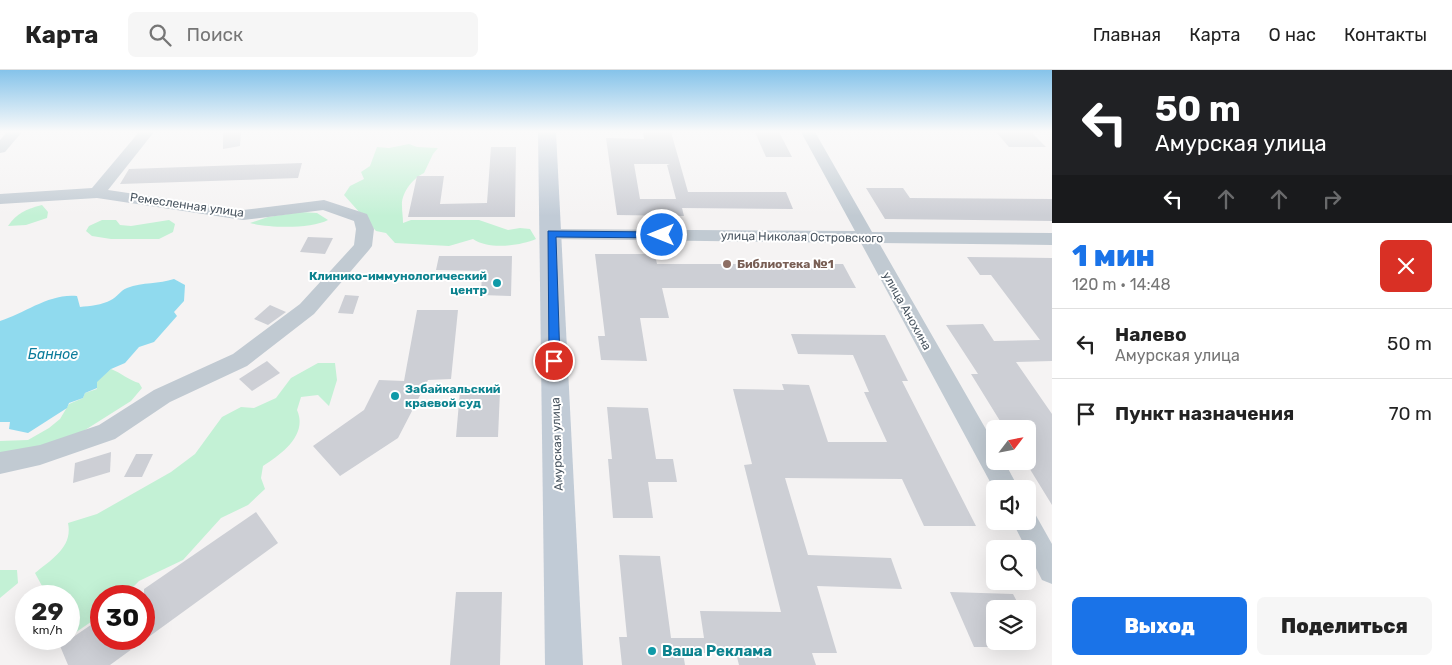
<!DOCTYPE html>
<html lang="ru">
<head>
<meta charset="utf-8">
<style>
	body { margin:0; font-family:Rubik,sans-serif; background:#f6f6f6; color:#222; height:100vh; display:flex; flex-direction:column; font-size:19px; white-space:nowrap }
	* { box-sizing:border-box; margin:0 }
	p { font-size:16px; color:#767676 }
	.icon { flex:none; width:28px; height:28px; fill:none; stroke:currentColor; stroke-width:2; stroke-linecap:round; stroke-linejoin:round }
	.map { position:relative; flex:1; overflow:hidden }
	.side { display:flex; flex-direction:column; background:#fff; width:400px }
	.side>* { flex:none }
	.hud { background:#202124; color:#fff; overflow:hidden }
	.needle { width:32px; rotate:58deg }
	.controls { position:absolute; left:986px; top:350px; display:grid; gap:10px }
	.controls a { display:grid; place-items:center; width:50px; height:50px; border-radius:8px; background:#fff; box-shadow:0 5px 20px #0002; font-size:25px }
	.speed { position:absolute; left:15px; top:515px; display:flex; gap:10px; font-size:25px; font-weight:700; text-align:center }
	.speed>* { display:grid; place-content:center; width:65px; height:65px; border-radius:50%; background:#fff; box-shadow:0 5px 20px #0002; line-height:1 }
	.speed small { font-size:12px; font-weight:400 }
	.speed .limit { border:8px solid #d22; background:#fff; color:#111 }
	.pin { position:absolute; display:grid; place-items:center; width:42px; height:42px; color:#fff; margin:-21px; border:2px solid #fff; border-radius:50%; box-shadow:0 1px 5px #0007 }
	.me { position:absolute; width:55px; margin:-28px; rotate:270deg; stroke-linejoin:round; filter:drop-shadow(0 0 4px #0008) }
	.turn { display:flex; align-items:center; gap:18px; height:105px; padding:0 20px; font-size:22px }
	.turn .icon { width:65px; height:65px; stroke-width:2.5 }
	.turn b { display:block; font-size:35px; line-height:42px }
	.lanes { display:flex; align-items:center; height:48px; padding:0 20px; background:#0003; justify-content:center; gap:25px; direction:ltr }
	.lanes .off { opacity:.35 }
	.round { display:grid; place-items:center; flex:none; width:52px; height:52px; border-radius:8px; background:#f6f6f6 }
	.summary { display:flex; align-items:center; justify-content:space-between; height:85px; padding:0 20px }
	h1 { font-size:30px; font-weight:800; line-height:38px; color:#1a73e8 }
	.primary-button { display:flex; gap:10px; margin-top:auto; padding:10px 20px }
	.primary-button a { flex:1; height:58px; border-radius:8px; background:#1a73e8; color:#fff; font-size:20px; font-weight:800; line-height:58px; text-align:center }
	.primary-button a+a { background:#f6f6f6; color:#222 }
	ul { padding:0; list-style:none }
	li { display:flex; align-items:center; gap:15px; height:70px; padding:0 20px; border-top:1px solid #e0e0e0 }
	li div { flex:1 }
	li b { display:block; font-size:19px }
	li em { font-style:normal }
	header { display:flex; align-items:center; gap:30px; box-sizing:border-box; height:70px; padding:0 25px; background:#fff; border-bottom:1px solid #e0e0e0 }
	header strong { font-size:24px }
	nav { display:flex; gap:28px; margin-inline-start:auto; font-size:18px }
	.search { width:350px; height:45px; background:#f6f6f6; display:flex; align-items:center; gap:12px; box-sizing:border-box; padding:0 18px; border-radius:8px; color:#767676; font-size:19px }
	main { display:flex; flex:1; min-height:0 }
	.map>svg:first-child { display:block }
</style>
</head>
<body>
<header>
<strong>Карта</strong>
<div class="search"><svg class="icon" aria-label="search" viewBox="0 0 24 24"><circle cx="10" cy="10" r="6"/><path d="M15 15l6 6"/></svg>Поиск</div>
<nav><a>Главная</a><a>Карта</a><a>О нас</a><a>Контакты</a></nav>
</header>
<main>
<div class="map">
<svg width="1052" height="595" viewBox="0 0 1052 595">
	<rect width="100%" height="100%" fill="#f5f3f3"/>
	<g fill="#c3f1d5">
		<path d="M409,74l8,3 21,1 -5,6 -9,19c-11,5 -23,20 -22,33 0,6 1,11 1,17l8,-3h68l29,10 12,-2 10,1 6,10c-17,7 -47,11 -63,0l-24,7 -54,-3 -9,-10 -10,-2 -32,-36 6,-9 14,-7 -3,-7 9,-6 7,-19 12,1z"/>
		<path d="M42,135l6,7 -1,6 -21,7 -18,1c9,-13 18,-17 34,-21z"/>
		<path d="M301,142l16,1 11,7c-17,9 -59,8 -78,3l18,-6z"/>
		<polygon points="102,150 116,150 120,155 131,156 169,150 175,154 173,162 159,169 111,169 92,166 86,161 89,156"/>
		<path d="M318,293h17l2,17 -8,26 -11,-11 -17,2 -4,13c11,25 -15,44 -34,56l-2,12 4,11 -17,16 -27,13 -38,42 -44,21 -15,15h-23v19l-32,22v-41h-13l2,-8 -16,-2 -7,-13c17,-14 38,-26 33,-50l29,-9 74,-42 24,-18 27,-37 19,-10 13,1 22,-10 15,-20z"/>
		<path d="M111,299c11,4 17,11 28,14l3,5 -11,13 -57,36 -74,21v-17l28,-1 21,-12 11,-9 9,-15 14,-6 2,-5 12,-4 -1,-7z"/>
		<polygon points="0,500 17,500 18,513 0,528"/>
	</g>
	<path fill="#90daee" d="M174,209l11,6 -1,16 -10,11 3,4 -23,26 -15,5 -14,16 -14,6 -14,13v6l-12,5 -2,5 -14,5 -2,5 -39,25 -19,-4 1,-7h-10v-101c25,-8 50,-28 77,-25l3,11c10,-1 22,-2 31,-7 6,-3 10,-10 16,-12 16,-6 32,-4 47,-9z"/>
	<g fill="#cdcfd5" fill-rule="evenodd">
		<polygon points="223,62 241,62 240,76 223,79"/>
		<path d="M643,62h28l17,60h98l7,17 -111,-1 2,8 -67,-1 -11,-77 38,1zM634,94h36l-3,1 9,34h-36z"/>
		<polygon points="755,62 779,62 792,87 766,87"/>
		<polygon points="996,62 1031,62 1046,77 1009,77"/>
		<polygon points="491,77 516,77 515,147 408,147 417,106 444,106 440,134 487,133"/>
		<polygon points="302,93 298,108 120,114 129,99"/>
		<polygon points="866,118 903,118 910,128 1052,129 1052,151 885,149"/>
		<polygon points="308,167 333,168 325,184 300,182"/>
		<polygon points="595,184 655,184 657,194 843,194 856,218 662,218 669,248 640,248 647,291 601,290 598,266 605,266"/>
		<polygon points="439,186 512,186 511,226 481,225 482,201 436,200"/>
		<polygon points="967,187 1052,188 1052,291 1016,292 1052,344 1052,435 1028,396 1028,359 1005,359 971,304 978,304 946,255 983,254 994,271 1040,270 991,205 980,205"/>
		<polygon points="345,225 359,226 353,244 338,243"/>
		<polygon points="270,235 286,242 268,255 254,249"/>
		<polygon points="417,240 458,240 451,309 428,310 398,368 340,406 313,376 364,340 379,310 404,311"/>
		<polygon points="791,264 885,265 908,311 902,311 976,456 924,456 902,409 785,408 808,485 891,488 902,519 817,516 837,583 812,583 816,595 739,595 736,583 683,583 685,595 622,595 619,567 627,567 619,485 660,486 671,568 704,568 700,541 781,542 744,395 752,394 733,319 784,320 782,314 809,315 828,372 887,372 864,322 869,322 853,285 798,284"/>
		<polygon points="267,291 280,303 252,321 239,309"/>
		<polygon points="460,321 500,321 498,367 456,367"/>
		<polygon points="607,337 648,338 656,389 673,389 677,412 648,412 653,448 613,448 608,389 612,389"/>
		<polygon points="111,382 110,402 73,413 75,393"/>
		<polygon points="136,384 153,384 142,407 124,407"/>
		<polygon points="256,442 278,473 110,595 68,595 60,576 101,548 101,569 144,569 144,519"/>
		<polygon points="456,522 502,522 500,595 450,595"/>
		<polygon points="950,522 1013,524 1021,539 995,539 995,577 974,577"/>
	</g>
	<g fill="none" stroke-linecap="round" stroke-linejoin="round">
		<g fill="#c1cad2" fill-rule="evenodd">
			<polygon points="7,62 22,62 5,82 0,83 0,70"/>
			<polygon points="139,62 154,62 108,120 243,140 324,130 367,144 374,159 372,176 369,180 314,244 247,296 170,332 115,369 40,395 0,404 0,382 40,375 99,355 154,320 233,284 300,234 354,175 356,159 354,151 323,140 243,150 97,128 0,134 0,124 92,118"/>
			<polygon points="801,62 815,62 872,162 1052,163 1052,175 879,173 995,375 995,391 1004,391 1019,419 995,419 995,421 861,173 551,169 545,168 542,164 545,160 551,159 855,161"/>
			<polygon points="1028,440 1034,442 1052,474 1052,514 1042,510 1012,451 1028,451"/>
		</g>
		<polygon fill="#c1cbd6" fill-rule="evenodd" points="538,62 556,62 583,595 545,595"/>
	</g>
	<linearGradient id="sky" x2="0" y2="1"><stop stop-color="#85c3ea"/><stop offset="0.42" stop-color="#fafafa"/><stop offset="1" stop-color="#fafafa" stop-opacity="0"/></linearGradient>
	<rect width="1052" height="146" fill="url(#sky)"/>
	<polygon fill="#1a73e8" stroke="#114b97" points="548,161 662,162 667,165 662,168 556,167 560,291 554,295 549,291"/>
	<circle fill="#8d6e63" stroke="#fff" stroke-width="2" cx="727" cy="194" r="5"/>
	<g fill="#0f9aa8" stroke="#fff" stroke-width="2">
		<circle cx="497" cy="213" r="5"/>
		<circle cx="395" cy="326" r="5"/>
		<circle cx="652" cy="581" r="5"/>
	</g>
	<g text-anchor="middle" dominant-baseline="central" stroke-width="4" stroke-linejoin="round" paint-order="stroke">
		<g font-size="12" fill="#4a5661" stroke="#fff">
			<text transform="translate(187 135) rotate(8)">Ремесленная улица</text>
			<text transform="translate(802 167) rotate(1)">улица Николая Островского</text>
			<text transform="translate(907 241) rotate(61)">улица Анохина</text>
			<text transform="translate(557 374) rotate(-92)">Амурская улица</text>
		</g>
		<g font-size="12" font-weight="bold" fill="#785e54" stroke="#fff" text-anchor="start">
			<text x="737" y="194">Библиотека №1</text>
		</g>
		<g font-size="12" font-weight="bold" fill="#0d838f" stroke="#fff" text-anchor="end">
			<text x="487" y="206">Клинико-иммунологический<tspan x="487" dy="14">центр</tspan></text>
			<text x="405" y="319" text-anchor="start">Забайкальский<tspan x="405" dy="14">краевой суд</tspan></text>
		</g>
		<g font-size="14" font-style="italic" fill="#0c7c9b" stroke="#fff">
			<text x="53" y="284">Банное</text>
		</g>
		<g font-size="15" font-weight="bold" fill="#0d838f" stroke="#fff" text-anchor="start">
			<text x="662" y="581">Ваша Реклама</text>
		</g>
	</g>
</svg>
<div class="controls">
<a><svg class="needle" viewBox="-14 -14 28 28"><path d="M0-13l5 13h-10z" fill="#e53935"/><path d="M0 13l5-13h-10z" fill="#767676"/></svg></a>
<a><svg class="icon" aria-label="sound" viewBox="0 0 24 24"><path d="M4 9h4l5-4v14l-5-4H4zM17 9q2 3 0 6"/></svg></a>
<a><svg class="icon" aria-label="search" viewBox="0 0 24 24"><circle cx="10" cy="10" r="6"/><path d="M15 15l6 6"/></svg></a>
<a><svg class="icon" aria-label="layers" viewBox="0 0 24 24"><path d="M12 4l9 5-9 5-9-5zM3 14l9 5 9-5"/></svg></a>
</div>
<div class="speed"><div>29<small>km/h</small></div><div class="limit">30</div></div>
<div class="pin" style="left:554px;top:291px;background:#d93025"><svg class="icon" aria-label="arrive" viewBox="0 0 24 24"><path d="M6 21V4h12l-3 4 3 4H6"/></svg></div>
<svg class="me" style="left:662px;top:165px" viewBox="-20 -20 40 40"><circle r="17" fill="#1a73e8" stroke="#fff" stroke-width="3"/><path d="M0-11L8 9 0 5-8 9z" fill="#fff"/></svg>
</div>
<section class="side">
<div class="hud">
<div class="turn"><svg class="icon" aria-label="left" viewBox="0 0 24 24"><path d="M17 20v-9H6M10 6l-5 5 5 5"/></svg><div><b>50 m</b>Амурская улица</div></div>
<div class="lanes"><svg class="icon" aria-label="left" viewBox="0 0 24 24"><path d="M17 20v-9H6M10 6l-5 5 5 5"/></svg><svg class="icon off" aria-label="ahead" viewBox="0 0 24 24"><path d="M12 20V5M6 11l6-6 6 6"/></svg><svg class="icon off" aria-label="ahead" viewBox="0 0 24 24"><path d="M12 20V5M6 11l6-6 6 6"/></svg><svg class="icon off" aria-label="right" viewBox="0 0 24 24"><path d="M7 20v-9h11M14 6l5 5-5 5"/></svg></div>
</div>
<div class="summary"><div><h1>1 мин</h1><p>120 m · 14:48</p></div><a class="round" style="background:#d93025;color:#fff"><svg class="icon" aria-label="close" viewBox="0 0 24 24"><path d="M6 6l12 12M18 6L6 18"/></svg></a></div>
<ul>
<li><svg class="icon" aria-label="left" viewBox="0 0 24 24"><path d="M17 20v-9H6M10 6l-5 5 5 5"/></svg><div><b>Налево</b><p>Амурская улица</p></div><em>50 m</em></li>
<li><svg class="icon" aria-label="arrive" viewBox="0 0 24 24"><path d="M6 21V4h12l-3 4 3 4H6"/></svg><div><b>Пункт назначения</b></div><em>70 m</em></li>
</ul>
<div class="primary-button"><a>Выход</a><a>Поделиться</a></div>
</section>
</main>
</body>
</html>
